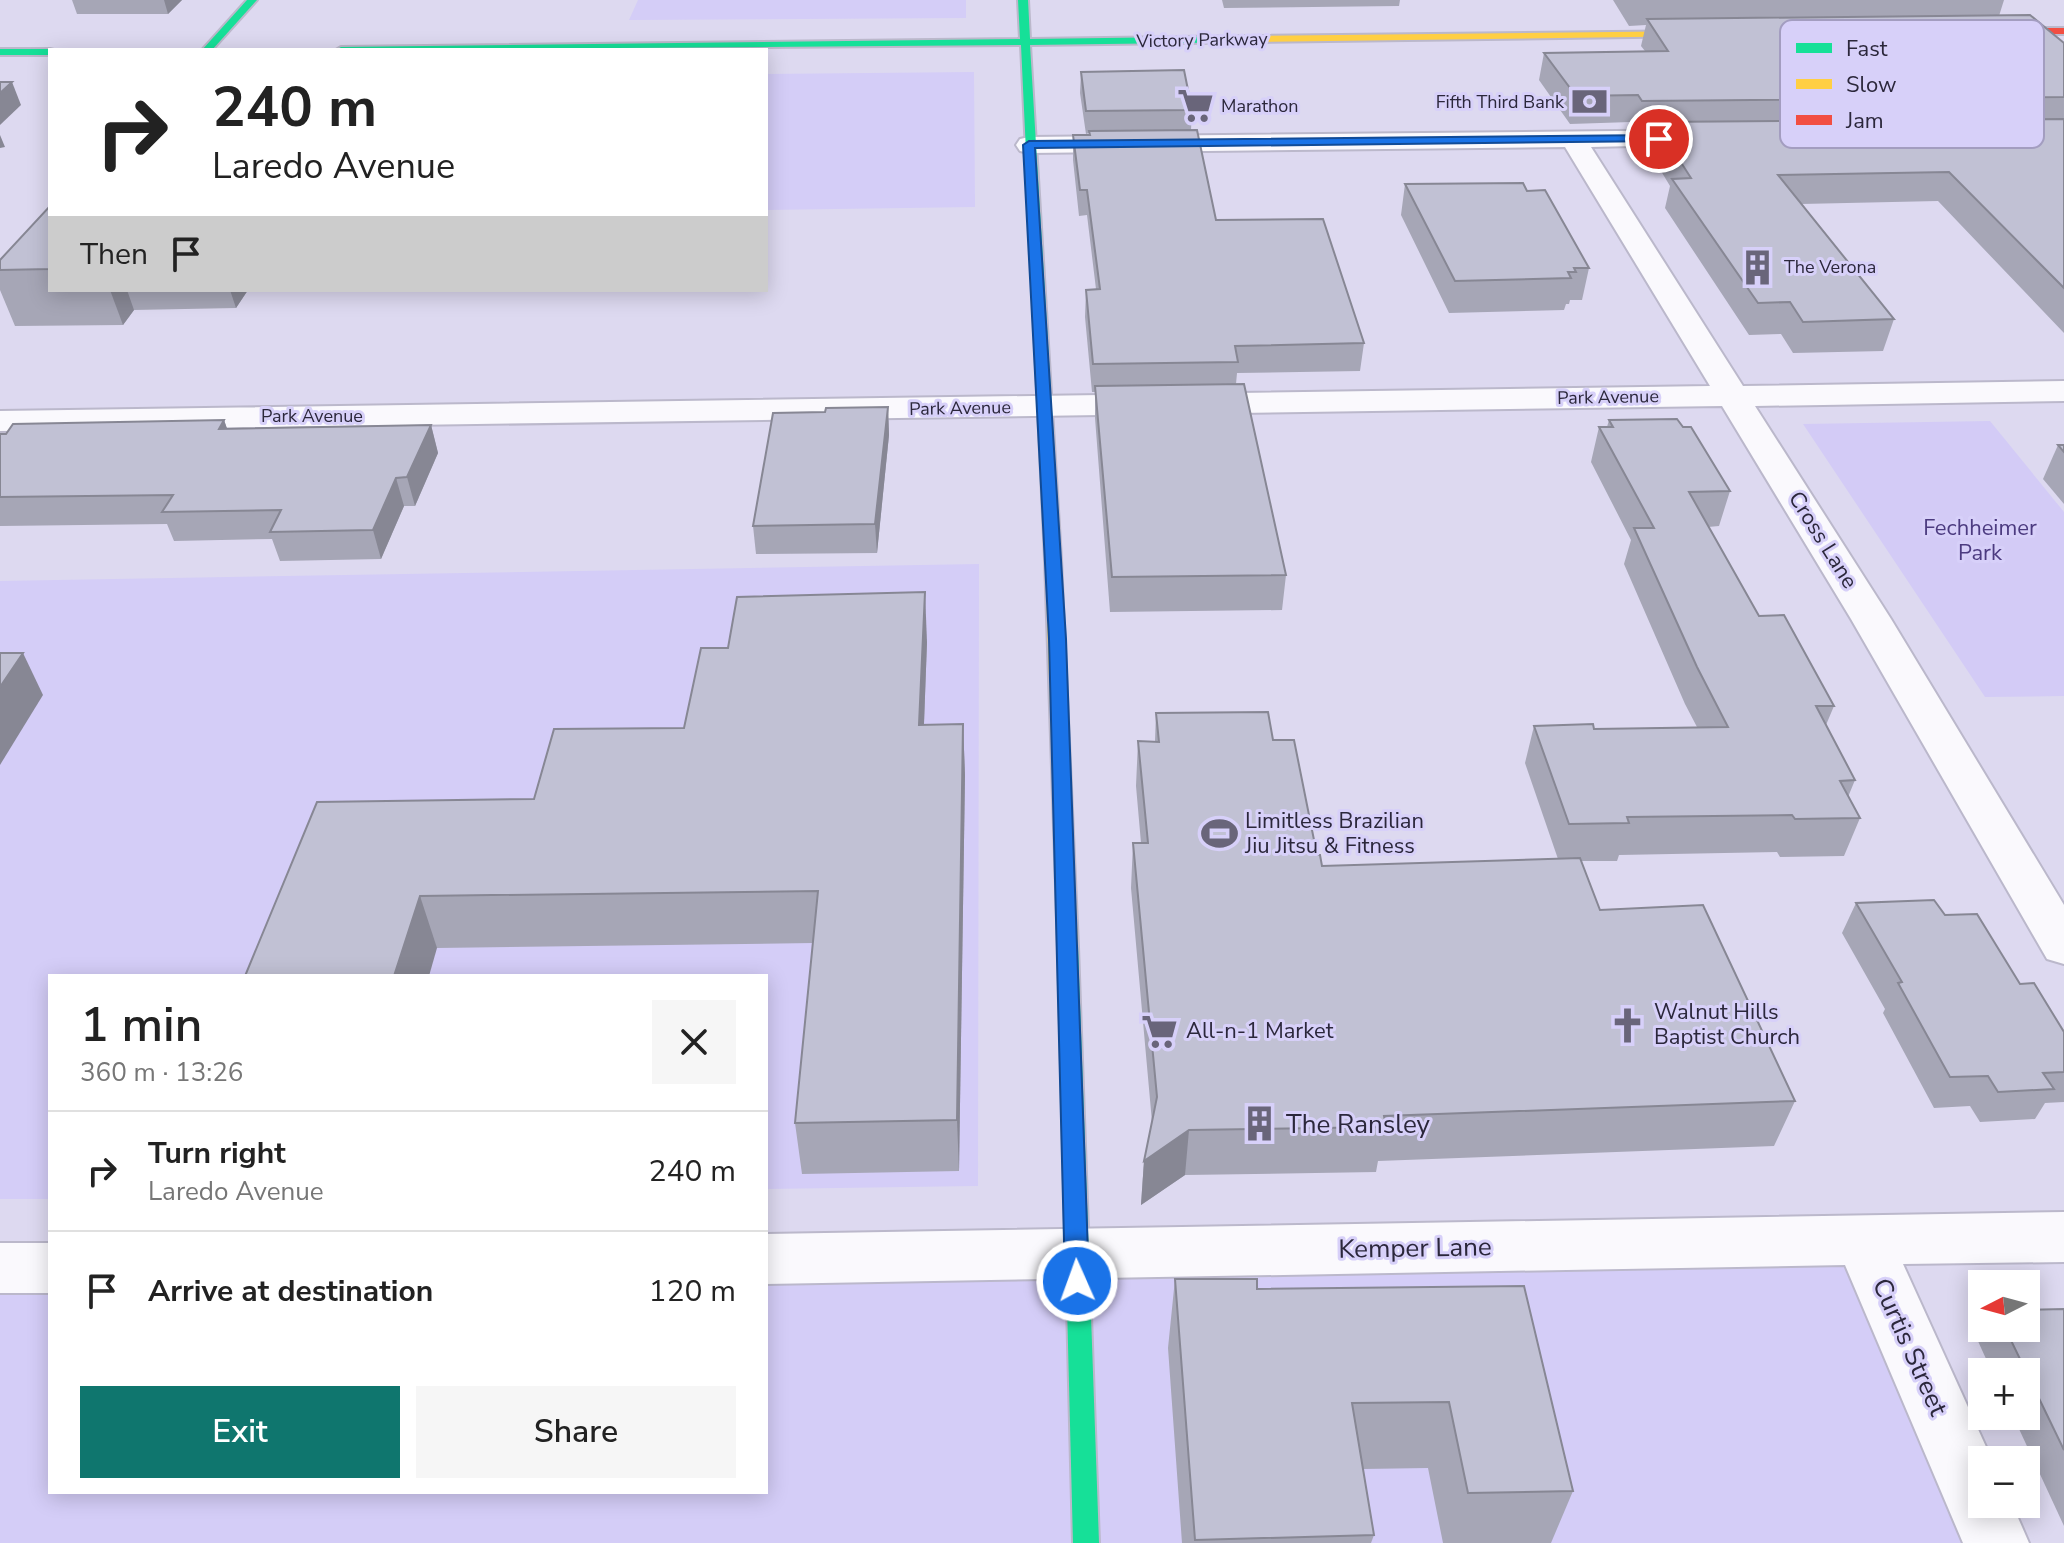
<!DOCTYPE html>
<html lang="en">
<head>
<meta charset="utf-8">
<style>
	body { margin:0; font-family:"Nunito Sans",sans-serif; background:#f6f6f6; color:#222; height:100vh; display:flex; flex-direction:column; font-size:30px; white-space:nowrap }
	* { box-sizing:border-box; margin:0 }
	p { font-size:26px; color:#767676 }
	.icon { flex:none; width:44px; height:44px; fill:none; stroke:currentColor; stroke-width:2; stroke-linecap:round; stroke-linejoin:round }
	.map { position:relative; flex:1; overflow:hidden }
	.details { position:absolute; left:48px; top:974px; width:720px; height:520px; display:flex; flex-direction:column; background:#fff; border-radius:0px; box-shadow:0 4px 20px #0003 }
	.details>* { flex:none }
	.banner { position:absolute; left:48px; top:48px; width:720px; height:244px; border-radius:0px; box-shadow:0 4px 20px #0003; background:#fff; color:#222; overflow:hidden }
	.needle { width:52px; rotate:264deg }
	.controls { position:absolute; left:1968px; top:1270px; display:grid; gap:16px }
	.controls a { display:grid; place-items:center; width:72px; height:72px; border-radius:0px; background:#fff; box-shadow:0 4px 20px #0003; font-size:40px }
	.pin { position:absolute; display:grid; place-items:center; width:68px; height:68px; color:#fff; margin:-34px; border:4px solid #fff; border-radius:50%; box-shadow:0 2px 8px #0007 }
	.me { position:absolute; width:88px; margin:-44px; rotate:358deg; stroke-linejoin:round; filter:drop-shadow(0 0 6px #0008) }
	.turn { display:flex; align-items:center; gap:28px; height:168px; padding:0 32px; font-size:36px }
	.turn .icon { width:104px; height:104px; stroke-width:2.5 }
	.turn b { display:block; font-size:56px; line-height:68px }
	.then { display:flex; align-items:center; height:76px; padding:0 32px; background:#0003; gap:16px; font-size:30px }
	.round { display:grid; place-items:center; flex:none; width:84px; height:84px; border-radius:0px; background:#f6f6f6 }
	.summary { display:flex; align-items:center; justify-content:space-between; height:136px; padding:0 32px }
	h1 { font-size:48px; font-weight:600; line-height:60px }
	.button { display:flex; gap:16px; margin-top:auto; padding:16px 32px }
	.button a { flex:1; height:92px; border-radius:0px; background:#0f766e; color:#fff; font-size:32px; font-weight:600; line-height:92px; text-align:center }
	.button a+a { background:#f6f6f6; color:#222 }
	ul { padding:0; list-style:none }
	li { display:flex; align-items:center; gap:24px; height:120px; padding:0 32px; border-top:2px solid #e0e0e0 }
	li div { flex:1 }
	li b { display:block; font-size:30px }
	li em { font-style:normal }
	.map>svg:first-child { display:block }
</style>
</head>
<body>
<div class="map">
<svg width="2064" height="1543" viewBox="0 0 2064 1543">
	<rect width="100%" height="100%" fill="#ddd9f0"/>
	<g fill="#d4cdf7">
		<polygon points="638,0 966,0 966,18 629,20"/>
		<polygon points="974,72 975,207 766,210 766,74"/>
		<polygon points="979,564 978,1186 766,1189 766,976 50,976 50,1199 0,1199 0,581"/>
		<polygon points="1863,1240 1996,1543 0,1543 0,1268 50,1268 50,1492 766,1492 766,1259"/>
	</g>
	<polygon fill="#d3cbf6" points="1990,421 2064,512 2064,696 1985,697 1803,424"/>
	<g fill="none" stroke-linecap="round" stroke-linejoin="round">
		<defs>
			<g id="street">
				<polygon points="1710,130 1719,132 1723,138 1719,144 1591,147 1743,386 2064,381 2064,401 1755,406 1891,619 2064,905 2064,964 2047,959 1851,619 1722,406 0,431 0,411 1710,386 1565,147 1029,153 1020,151 1016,145 1020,139 1029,137"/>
				<polygon points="2064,1212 2064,1262 1903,1264 1992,1460 1982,1460 1982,1504 2012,1504 2029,1543 1963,1543 1845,1265 766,1284 766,1234"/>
				<rect x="0" y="1243" width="50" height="50"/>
			</g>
			<g id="fast">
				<polygon points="247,0 257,0 212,50 202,50"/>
				<polygon points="1018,0 1028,0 1030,39 1257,36 1262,39 1257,42 1030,45 1061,559 1053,564 1045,559 1021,45 336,50 341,47 1020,39"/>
				<polygon points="0,49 50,49 54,50 50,50 50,55 0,55"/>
				<polygon points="1068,940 1075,942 1078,947 1099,1543 1073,1543 1058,947 1061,942"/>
			</g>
			<g id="slow">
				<polygon points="1702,31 1705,32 1705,36 1257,42 1252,39 1257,36"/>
				<polygon points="1053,554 1061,559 1078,947 1075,952 1061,952 1058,947 1045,559"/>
			</g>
			<polygon id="jam" points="2064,28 2064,34 1991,34 1986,31 1991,28"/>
		</defs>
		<use href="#street" stroke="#bbb8cb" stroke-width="4"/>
		<use href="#fast" stroke="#bbb8cb" stroke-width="4"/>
		<use href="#slow" stroke="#bbb8cb" stroke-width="4"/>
		<use href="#jam" stroke="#bbb8cb" stroke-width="4"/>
		<use href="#street" fill="#faf9fd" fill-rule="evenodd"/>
		<use href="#fast" fill="#16e098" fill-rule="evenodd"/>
		<use href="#slow" fill="#ffcf43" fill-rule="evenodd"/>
		<use href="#jam" fill="#f24e42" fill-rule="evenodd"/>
	</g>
	<g fill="#a6a6b6">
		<polygon points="72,0 182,0 168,14 77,14"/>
		<polygon points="1222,0 1400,0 1399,6 1224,8"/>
		<polygon points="1613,0 2004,0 1999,16 2064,43 2064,333 1938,201 1801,204 1894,319 1883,351 1793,353 1781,334 1749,335 1665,208 1670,186 1649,151 1654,129 1635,129 1631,122 1570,124 1539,80 1544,53 1645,51 1641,46 1646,25 1629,26"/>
		<polygon points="1081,72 1192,110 1191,130 1216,220 1364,343 1360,371 1237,373 1236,384 1286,575 1282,610 1110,612 1095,418 1095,392 1092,392 1085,317 1086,290 1096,289 1087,215 1079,216 1073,160 1073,135 1089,135 1089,133 1086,134 1080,93"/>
		<polygon points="1405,184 1527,191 1589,268 1582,300 1570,300 1569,304 1566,304 1564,310 1449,313 1401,215"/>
		<polygon points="50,206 50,290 248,290 236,308 134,310 123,325 15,326 0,290 0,260"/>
		<polygon points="888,407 889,435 877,553 756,554 753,526 825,412"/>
		<polygon points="224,420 227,429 431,425 438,453 415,506 404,506 381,559 280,561 272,539 174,541 167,524 0,526 0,434"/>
		<polygon points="1609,420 1730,491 1719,526 1708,527 1759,616 1834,706 1826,725 1855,780 1848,797 1860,818 1844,856 1780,857 1777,852 1619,855 1617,861 1581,861 1600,910 1795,1101 1774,1146 1378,1161 1376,1172 1185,1175 1141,1205 1144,1161 1152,1122 1131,888 1133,843 1141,843 1136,786 1138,741 1155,741 1156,713 1273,740 1317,855 1322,866 1558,859 1525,763 1534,726 1594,729 1697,727 1685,704 1624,564 1631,540 1591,462 1599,427 1607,427"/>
		<polygon points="2058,445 2064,445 2064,504 2043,479"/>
		<polygon points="927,642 924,724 963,724 965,775 959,1171 802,1174 795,1123 813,943 437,948 245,976 534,799 684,728"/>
		<polygon points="1856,903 1945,915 2020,984 2064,1032 2064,1102 2045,1103 2035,1119 1980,1122 1970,1106 1934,1108 1883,1013 1885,1009 1842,933"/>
		<polygon points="1175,1279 1257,1289 1524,1286 1573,1491 1551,1543 1443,1543 1428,1468 1363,1469 1374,1535 1371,1543 1182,1543 1168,1348"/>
		<polygon points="2064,1309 2064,1526 2013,1416 2026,1416 2026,1372 1992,1372 1977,1339 1985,1328 2026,1328"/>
	</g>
	<g fill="#878794">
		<polygon points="164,0 182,0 168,14"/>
		<polygon points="12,82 21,105 0,125 0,93"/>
		<polygon points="0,135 5,147 0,148"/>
		<polygon points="110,290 127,290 134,310 123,325"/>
		<polygon points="230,290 248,290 236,308"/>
		<polygon points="888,407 889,435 877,553 875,524"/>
		<polygon points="224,420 234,448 219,429"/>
		<polygon points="431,425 438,453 415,506 407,477"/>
		<polygon points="396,478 404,506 381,559 373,530"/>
		<polygon points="925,592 927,642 922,776 919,725"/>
		<polygon points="23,653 43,695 0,765 0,687"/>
		<polygon points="963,724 965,775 959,1171 957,1120"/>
		<polygon points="420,896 437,948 429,976 394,976"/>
		<polygon points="1189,1130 1185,1175 1141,1205 1144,1161"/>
	</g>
	<g fill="#c1c1d4" stroke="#878794" stroke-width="2">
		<polygon points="2030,15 2064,43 2064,97 1642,101 1638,95 1576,96 1544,53 1668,51 1647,19"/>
		<polygon points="1184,70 1192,110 1086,111 1081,72"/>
		<polygon points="0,82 12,82 0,93"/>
		<polygon points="2064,119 2064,288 1949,172 1778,175 1894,319 1803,322 1790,302 1758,303 1672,179 1691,178 1655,122"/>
		<polygon points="1197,130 1216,220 1323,219 1364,343 1235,346 1238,362 1093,364 1086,290 1100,289 1087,190 1080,190 1073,135 1090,135 1089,131"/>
		<polygon points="1523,183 1527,191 1545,190 1589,268 1574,268 1576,272 1568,272 1571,278 1455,281 1405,184"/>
		<polygon points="50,206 50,269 0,270 0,260"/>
		<polygon points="1244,384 1286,575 1112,577 1095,386"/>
		<polygon points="888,407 875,524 753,526 773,413 825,412 826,408"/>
		<polygon points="1677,419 1683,427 1691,427 1730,491 1689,492 1759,616 1784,615 1834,706 1816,706 1855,780 1840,781 1860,818 1795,819 1792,815 1627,817 1629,823 1569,824 1534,726 1593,724 1594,729 1728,727 1697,667 1634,528 1654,528 1599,427 1613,427 1609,420"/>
		<polygon points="224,420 219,429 431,425 407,477 396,478 373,530 270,532 281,510 162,512 173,495 0,497 0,434 6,434 13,424"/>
		<polygon points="2058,445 2064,445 2064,452"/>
		<polygon points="925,592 919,725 963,724 957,1120 795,1123 818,891 420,896 394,976 245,976 317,802 534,799 554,729 684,728 701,648 728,648 737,597"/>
		<polygon points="0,653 23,653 0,687"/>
		<polygon points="1268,712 1273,740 1294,740 1317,855 1320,855 1322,866 1580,858 1600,910 1703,905 1795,1101 1384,1116 1386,1127 1189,1130 1144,1161 1157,1097 1133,843 1148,843 1138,741 1159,742 1156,713"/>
		<polygon points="1934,900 1945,915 1977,914 2020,984 2034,983 2064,1032 2064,1072 2043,1073 2054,1089 1998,1092 1988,1076 1950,1077 1898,983 1902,982 1856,903"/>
		<polygon points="1175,1279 1257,1279 1257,1289 1524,1286 1573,1491 1468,1493 1449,1402 1352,1403 1374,1535 1195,1540"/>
		<polygon points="2064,1309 2064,1450 2005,1328 2026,1328 2026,1310"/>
	</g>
	<polygon fill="#1a73e8" stroke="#114b97" stroke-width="2" points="1659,135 1663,136 1663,141 1035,148 1066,639 1089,1281 1086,1289 1077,1292 1069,1289 1065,1281 1049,639 1023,145 1029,141"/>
	<defs>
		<symbol id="bank-bare" viewBox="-9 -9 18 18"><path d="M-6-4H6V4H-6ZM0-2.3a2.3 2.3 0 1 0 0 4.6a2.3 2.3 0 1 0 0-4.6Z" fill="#69657a" stroke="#d7d0f9" stroke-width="2.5" paint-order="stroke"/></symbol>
		<symbol id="supermarket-bare" viewBox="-9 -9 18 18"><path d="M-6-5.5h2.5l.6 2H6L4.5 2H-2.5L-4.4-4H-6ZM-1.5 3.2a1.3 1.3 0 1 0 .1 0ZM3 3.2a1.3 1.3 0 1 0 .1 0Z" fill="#69657a" stroke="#d7d0f9" stroke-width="2.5" paint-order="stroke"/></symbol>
		<symbol id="building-bare" viewBox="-9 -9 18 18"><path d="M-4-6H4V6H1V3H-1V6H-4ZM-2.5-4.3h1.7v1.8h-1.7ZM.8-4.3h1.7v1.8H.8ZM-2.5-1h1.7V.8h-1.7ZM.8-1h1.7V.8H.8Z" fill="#69657a" stroke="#d7d0f9" stroke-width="2.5" paint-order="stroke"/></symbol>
		<symbol id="stadium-bare" viewBox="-9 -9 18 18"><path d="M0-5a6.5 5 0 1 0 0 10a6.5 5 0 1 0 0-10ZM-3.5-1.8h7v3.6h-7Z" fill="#69657a" stroke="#d7d0f9" stroke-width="2.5" paint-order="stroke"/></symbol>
		<symbol id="church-bare" viewBox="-9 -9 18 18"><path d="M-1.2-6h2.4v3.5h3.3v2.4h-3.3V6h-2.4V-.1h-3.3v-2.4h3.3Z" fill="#69657a" stroke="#d7d0f9" stroke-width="2.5" paint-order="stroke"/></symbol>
	</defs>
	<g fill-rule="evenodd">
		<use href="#bank-bare" x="1564" y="76" width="51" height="51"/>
		<use href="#supermarket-bare" x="1170" y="80" width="51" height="51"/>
		<use href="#building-bare" x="1732" y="242" width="51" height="51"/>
		<use href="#stadium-bare" x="1194" y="808" width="51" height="51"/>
		<use href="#church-bare" x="1602" y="1000" width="51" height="51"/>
		<use href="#supermarket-bare" x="1134" y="1006" width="51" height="51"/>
		<use href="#building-bare" x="1234" y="1098" width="51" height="51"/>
	</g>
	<g text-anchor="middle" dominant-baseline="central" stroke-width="6" stroke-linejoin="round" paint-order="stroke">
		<g font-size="18" fill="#2b273b" stroke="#d7d0f9">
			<text transform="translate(1202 40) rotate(-1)">Victory Parkway</text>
			<text transform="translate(1608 397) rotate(-1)">Park Avenue</text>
			<text transform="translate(960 408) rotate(-1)">Park Avenue</text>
			<text x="312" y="416">Park Avenue</text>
		</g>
		<g font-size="18" fill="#2b273b" stroke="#d7d0f9" text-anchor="start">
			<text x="1564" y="102" text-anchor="end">Fifth Third Bank</text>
			<text x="1221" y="106">Marathon</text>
			<text x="1784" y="267">The Verona</text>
		</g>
		<g font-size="22" fill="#4c3b80" stroke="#d7d0f9">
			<text x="1980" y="528">Fechheimer<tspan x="1980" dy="25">Park</tspan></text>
		</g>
		<g font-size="22" fill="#2b273b" stroke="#d7d0f9">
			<text transform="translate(1823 540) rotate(58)">Cross Lane</text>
		</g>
		<g font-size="22" fill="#2b273b" stroke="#d7d0f9" text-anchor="start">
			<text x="1245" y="821">Limitless Brazilian<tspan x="1245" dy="25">Jiu Jitsu &amp; Fitness</tspan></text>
			<text x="1654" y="1012">Walnut Hills<tspan x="1654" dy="25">Baptist Church</tspan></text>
			<text x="1186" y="1031">All-n-1 Market</text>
		</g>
		<g font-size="26" fill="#2b273b" stroke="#d7d0f9" text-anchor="start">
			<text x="1286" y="1124">The Ransley</text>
		</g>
		<g font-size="26" fill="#2b273b" stroke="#d7d0f9">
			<text transform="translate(1415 1248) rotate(-1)">Kemper Lane</text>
			<text transform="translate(1910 1347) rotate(66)">Curtis Street</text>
		</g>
	</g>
	<rect x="1780" y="20" width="264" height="128" rx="12" fill="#d7d0f9" stroke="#a39dc0" stroke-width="2"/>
	<rect x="1796" y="43" width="36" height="10" fill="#16e098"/>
	<rect x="1796" y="79" width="36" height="10" fill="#ffcf43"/>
	<rect x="1796" y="115" width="36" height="10" fill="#f24e42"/>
	<g font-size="22" fill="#2b273b">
		<text x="1846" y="56">Fast</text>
		<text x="1846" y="92">Slow</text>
		<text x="1846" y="128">Jam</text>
	</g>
</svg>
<div class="controls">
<a><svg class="needle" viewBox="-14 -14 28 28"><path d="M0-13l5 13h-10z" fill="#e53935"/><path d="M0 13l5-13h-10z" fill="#767676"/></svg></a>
<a>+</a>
<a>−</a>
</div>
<div class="pin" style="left:1659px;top:139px;background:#d93025"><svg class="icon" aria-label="arrive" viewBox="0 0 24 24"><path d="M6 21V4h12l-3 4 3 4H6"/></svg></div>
<svg class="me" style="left:1077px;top:1281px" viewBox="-20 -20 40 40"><circle r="17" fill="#1a73e8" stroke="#fff" stroke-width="3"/><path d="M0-11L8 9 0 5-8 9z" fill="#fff"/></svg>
<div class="banner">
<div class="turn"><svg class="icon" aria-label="right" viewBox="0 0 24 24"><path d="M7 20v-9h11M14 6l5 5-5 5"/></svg><div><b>240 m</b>Laredo Avenue</div></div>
<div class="then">Then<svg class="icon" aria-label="arrive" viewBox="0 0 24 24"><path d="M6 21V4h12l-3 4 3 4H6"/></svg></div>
</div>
<section class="details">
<div class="summary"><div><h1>1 min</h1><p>360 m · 13:26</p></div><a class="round"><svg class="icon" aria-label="close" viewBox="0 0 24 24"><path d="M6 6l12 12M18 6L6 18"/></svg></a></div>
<ul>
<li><svg class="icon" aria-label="right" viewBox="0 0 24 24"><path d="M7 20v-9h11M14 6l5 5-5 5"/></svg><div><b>Turn right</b><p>Laredo Avenue</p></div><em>240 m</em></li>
<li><svg class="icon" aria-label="arrive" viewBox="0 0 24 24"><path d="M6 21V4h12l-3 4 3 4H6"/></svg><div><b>Arrive at destination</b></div><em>120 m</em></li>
</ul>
<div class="button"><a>Exit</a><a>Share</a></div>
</section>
</div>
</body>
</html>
